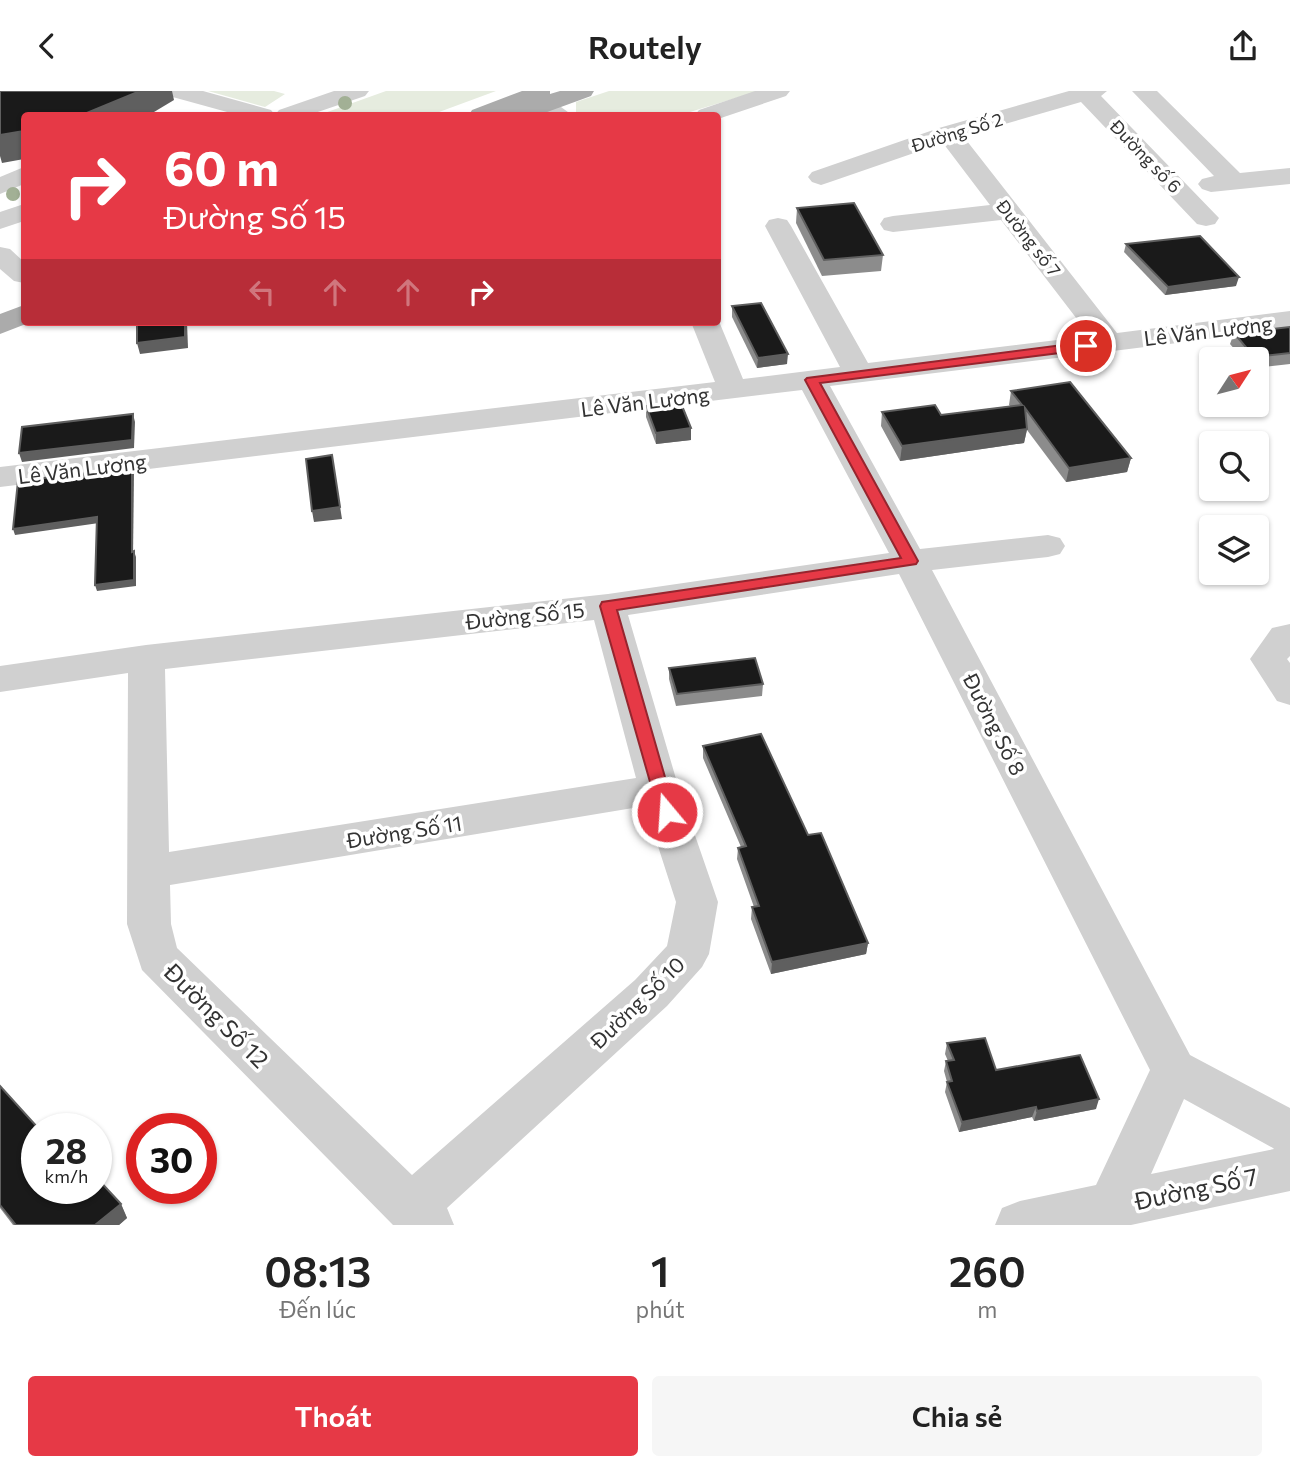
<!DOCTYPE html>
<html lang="vi">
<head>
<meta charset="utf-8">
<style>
	body { margin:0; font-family:Commissioner,sans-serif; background:#f6f6f6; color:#222; height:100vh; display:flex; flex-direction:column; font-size:26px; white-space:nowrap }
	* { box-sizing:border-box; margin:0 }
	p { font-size:23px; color:#767676 }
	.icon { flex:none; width:38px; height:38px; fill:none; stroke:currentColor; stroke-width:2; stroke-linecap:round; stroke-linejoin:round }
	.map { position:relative; height:1134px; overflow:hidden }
	.drawer { display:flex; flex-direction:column; background:#fff; flex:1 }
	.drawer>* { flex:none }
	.top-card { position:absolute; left:21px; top:21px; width:700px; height:214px; border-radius:7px; box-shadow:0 2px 5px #0004; background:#e63946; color:#fff; overflow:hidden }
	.needle { width:46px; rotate:54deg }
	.tools { position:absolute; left:1199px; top:256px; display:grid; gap:14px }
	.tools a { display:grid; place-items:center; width:70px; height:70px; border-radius:7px; background:#fff; box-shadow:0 2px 5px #0004; font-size:35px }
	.speed { position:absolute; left:21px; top:1022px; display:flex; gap:14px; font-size:35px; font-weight:700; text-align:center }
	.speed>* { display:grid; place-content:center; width:91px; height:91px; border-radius:50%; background:#fff; box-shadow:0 2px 5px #0004; line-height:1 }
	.speed small { font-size:18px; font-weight:400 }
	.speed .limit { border:10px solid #d22; background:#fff; color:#111 }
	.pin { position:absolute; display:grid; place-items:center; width:60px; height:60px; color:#fff; margin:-30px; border:4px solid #fff; border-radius:50%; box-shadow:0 2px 7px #0007 }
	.me { position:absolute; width:77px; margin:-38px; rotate:342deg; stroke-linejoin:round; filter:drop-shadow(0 0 5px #0008) }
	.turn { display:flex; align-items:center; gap:24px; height:147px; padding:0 28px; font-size:32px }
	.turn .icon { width:91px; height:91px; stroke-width:2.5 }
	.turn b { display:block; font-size:49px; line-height:60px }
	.lanes { display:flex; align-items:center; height:66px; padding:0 28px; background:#0003; justify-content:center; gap:35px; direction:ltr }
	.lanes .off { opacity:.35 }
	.eta { display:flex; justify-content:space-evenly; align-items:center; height:119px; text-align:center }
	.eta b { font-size:42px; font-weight:600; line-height:49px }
	.button { display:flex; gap:14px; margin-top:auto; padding:14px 28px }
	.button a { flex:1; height:80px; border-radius:7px; background:#e63946; color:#fff; font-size:28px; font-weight:600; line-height:80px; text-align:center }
	.button a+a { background:#f6f6f6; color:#222 }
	header { display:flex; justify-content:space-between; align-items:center; height:91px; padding:0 28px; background:#fff; font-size:32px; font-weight:600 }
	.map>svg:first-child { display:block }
</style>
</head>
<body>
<header><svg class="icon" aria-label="back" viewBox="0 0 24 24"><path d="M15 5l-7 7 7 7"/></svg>Routely<svg class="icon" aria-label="share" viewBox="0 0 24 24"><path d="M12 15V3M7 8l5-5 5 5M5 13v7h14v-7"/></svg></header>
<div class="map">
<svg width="1290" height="1134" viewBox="0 0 1290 1134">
	<rect width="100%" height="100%" fill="#fff"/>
	<g fill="#e6ecdf">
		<polygon points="208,0 274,0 285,3 265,16"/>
		<polygon points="386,0 496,0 431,24 319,24"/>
		<polygon points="609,0 759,0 680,24 576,24 576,11"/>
	</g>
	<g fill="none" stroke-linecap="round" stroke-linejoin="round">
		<g fill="#d0d0d0" fill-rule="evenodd">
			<polygon points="165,0 203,0 271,19 275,24 238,24 169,5"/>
			<polygon points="334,0 369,0 365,5 309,24 275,24 279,19"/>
			<path d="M523,0h16l33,24c-20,2 -40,-1 -53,-19z"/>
			<polygon points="755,0 790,0 786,5 718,28 718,24 695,24 699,19"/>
			<path d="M1069,0h38l-6,5 118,122 -4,6 -9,2 -9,-2 -116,-122 -118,34 154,197 173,-22v18l-460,57 90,163 128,-14 12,3 5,8 -5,8 -12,3 -116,13 258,485 100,53v83l-159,34h-136l7,-17 18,-7 76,-16 54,-115 -251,-496 -271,41 51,174 39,113 -9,52 -7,13 -35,39 -220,202 7,17h-61l-251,-255 -15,-46 1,-251 -128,19v-26l146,-21 462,-51 281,-41 -87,-163 -802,97v-20l715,-85 -24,-60h27v-3l25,60 97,-12 -75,-141 4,-6 9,-2 9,2 4,6 77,137 222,-27 -89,-116 -108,12 -9,-2 -4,-6 4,-6 9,-2 97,-11 -47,-62 -113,39 -9,3 -9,-3 -4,-5 4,-5 127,-44zM594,529l42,158 -467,74 -4,-183zM645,715l31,96 -9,44 -32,34 -223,195 -235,-227 -6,-24 -1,-39zM1184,1008l89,49 1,1 -123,25z"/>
			<polygon points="1132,0 1157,0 1240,82 1290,77 1290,93 1211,101 1202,98 1198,93 1202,88 1214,85"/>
			<polygon points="24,76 24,93 0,103 0,86"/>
			<polygon points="24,113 24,130 0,138 0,121"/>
			<polygon points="0,156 10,158 24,171 24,192 14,190 0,178"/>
			<polygon points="1290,533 1290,565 1287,568 1290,572 1290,614 1277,610 1250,568 1272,537"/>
		</g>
		<g fill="#ababab" fill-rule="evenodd">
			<polygon points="522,0 550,0 550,3 560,0 594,0 591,5 539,24 469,24 472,19"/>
			<polygon points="24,214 24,231 31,231 0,243 0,223"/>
		</g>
	</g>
	<g fill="#a2b095">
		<circle cx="345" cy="12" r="7"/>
		<circle cx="13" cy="103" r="7"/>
	</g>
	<g fill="#8c8c8c">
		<polygon points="797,117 883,164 881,180 822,185 796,132"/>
		<polygon points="1126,153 1236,195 1165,204 1124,161"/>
		<polygon points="732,215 787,273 757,277 732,226"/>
		<polygon points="1290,236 1290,273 1256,277 1256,268 1243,268 1230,253 1234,242"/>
		<polygon points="1011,300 1131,367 1127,381 1066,391 1027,339 1024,352 900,370 881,335 882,321 941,324 1010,315 1009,314"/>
		<polygon points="646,315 691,337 691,349 656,353 646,326"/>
		<polygon points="669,577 763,593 762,605 676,615 669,588"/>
		<polygon points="703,655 808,744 868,852 866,863 771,883 751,828 752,816 754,816 737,768 738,757 741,756 703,667"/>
		<polygon points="947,952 996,979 1096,1018 1034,1030 1032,1026 959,1041 945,1001 947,991 944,980 946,970 948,970 945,963"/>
		<polygon points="0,995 37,1097 121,1113 127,1127 119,1134 13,1134 0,1117"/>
	</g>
	<g fill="#5f5f5f">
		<polygon points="140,0 172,0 174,9 149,24 82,24"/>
		<polygon points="24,40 24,68 2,72 0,65 0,44"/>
		<polygon points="1239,186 1236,195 1165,204 1168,196"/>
		<polygon points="185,231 187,231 188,257 140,263 137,252"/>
		<polygon points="788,263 787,273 757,277 758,267"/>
		<polygon points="133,323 135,331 134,357 22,371 19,362"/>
		<polygon points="691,337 691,349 656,353 656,342"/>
		<polygon points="1027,338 1024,352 900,370 902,355"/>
		<polygon points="332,364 342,428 314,431 312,420"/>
		<polygon points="1131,367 1127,381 1066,391 1069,377"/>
		<polygon points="132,377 134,382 133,467 132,461"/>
		<polygon points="97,426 99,432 15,444 13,438"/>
		<polygon points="134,460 136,466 136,495 97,500 95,494"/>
		<polygon points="868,852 866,863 771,883 772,871"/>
		<polygon points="1099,1008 1096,1018 1034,1030 1037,1020"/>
		<polygon points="1036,1016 1032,1026 959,1041 962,1031"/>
		<polygon points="121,1113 127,1127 119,1134 95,1134"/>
	</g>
	<g fill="#1a1a1a" stroke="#5f5f5f" stroke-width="2">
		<polygon points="0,0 140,0 82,24 24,24 24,40 0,44"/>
		<polygon points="854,112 883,164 824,169 797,117"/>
		<polygon points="1200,145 1239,186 1168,196 1126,153"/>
		<polygon points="761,212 788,263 758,267 732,215"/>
		<polygon points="137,231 185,231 185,246 137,252"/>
		<polygon points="1290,236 1290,262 1254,266 1234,242"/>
		<polygon points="1070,291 1131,367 1069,377 1025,317 1027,338 902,355 882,321 935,314 941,324 1022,314 1011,300"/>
		<polygon points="680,310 691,337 656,342 646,315"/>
		<polygon points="133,323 132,349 19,362 22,336"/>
		<polygon points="332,364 340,416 312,420 306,368"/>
		<polygon points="132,377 132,461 134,460 134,489 95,494 97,426 13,438 18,390"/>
		<polygon points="755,567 763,593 677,603 669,577"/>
		<polygon points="761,643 808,744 821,742 868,852 772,871 752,816 759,815 738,757 746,755 703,655"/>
		<polygon points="985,947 996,979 1080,964 1099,1008 1037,1020 1036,1016 962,1031 947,991 952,990 946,970 954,969 947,952"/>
		<polygon points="0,995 39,1038 37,1038 37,1097 96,1097 96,1086 121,1113 95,1134 16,1134 0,1114"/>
	</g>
	<polygon fill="#e63946" stroke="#96252e" stroke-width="2" points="1086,251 1091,252 1091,258 820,292 918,470 916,473 617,519 675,721 673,726 660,726 600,515 602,511 901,467 805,289 807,287"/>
	<g text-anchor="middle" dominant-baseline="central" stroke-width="7" stroke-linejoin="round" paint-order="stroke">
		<g font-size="18" fill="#333" stroke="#fff">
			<text transform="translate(957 41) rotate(-17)">Đường Số 2</text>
			<text transform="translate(1146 65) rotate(46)">Đường số 6</text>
			<text transform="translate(1029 147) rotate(52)">Đường số 7</text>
		</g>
		<g font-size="21" fill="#333" stroke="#fff">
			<text transform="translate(1208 239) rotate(-7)">Lê Văn Lương</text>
			<text transform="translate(645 310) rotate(-7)">Lê Văn Lương</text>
			<text transform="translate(82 377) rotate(-7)">Lê Văn Lương</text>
			<text transform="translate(525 524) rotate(-6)">Đường Số 15</text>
			<text transform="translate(995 633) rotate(63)">Đường Số 8</text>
			<text transform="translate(404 740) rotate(-9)">Đường Số 11</text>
			<text transform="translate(637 911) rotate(-44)">Đường Số 10</text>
		</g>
		<g font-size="24" fill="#333" stroke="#fff">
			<text transform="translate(217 924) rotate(45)">Đường Số 12</text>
			<text transform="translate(1196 1097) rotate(-12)">Đường Số 7</text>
		</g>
	</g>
</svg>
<div class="tools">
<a><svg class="needle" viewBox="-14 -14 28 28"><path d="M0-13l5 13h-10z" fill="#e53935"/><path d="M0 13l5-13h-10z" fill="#767676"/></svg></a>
<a><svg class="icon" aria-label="search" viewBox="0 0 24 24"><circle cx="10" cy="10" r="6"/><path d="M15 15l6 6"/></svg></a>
<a><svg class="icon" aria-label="layers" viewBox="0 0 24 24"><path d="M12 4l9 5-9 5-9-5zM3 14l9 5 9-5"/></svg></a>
</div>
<div class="speed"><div>28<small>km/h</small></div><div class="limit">30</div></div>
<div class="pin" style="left:1086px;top:255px;background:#d93025"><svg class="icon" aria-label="arrive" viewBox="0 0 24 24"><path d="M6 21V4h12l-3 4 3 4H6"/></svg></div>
<svg class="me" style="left:667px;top:721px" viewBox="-20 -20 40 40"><circle r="17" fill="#e63946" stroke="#fff" stroke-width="3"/><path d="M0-11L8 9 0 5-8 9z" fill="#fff"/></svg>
<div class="top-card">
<div class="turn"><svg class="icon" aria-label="right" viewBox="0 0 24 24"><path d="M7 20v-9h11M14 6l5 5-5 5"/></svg><div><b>60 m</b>Đường Số 15</div></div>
<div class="lanes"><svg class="icon off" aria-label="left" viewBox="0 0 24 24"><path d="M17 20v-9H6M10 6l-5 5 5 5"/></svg><svg class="icon off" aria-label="ahead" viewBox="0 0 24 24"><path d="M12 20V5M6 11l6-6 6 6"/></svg><svg class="icon off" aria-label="ahead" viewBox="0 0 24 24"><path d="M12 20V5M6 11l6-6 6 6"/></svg><svg class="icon" aria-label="right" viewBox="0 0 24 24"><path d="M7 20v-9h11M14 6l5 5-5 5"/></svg></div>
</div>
</div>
<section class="drawer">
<div class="eta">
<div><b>08:13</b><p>Đến lúc</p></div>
<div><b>1</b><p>phút</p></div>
<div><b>260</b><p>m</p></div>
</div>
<div class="button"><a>Thoát</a><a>Chia sẻ</a></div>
</section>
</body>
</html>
